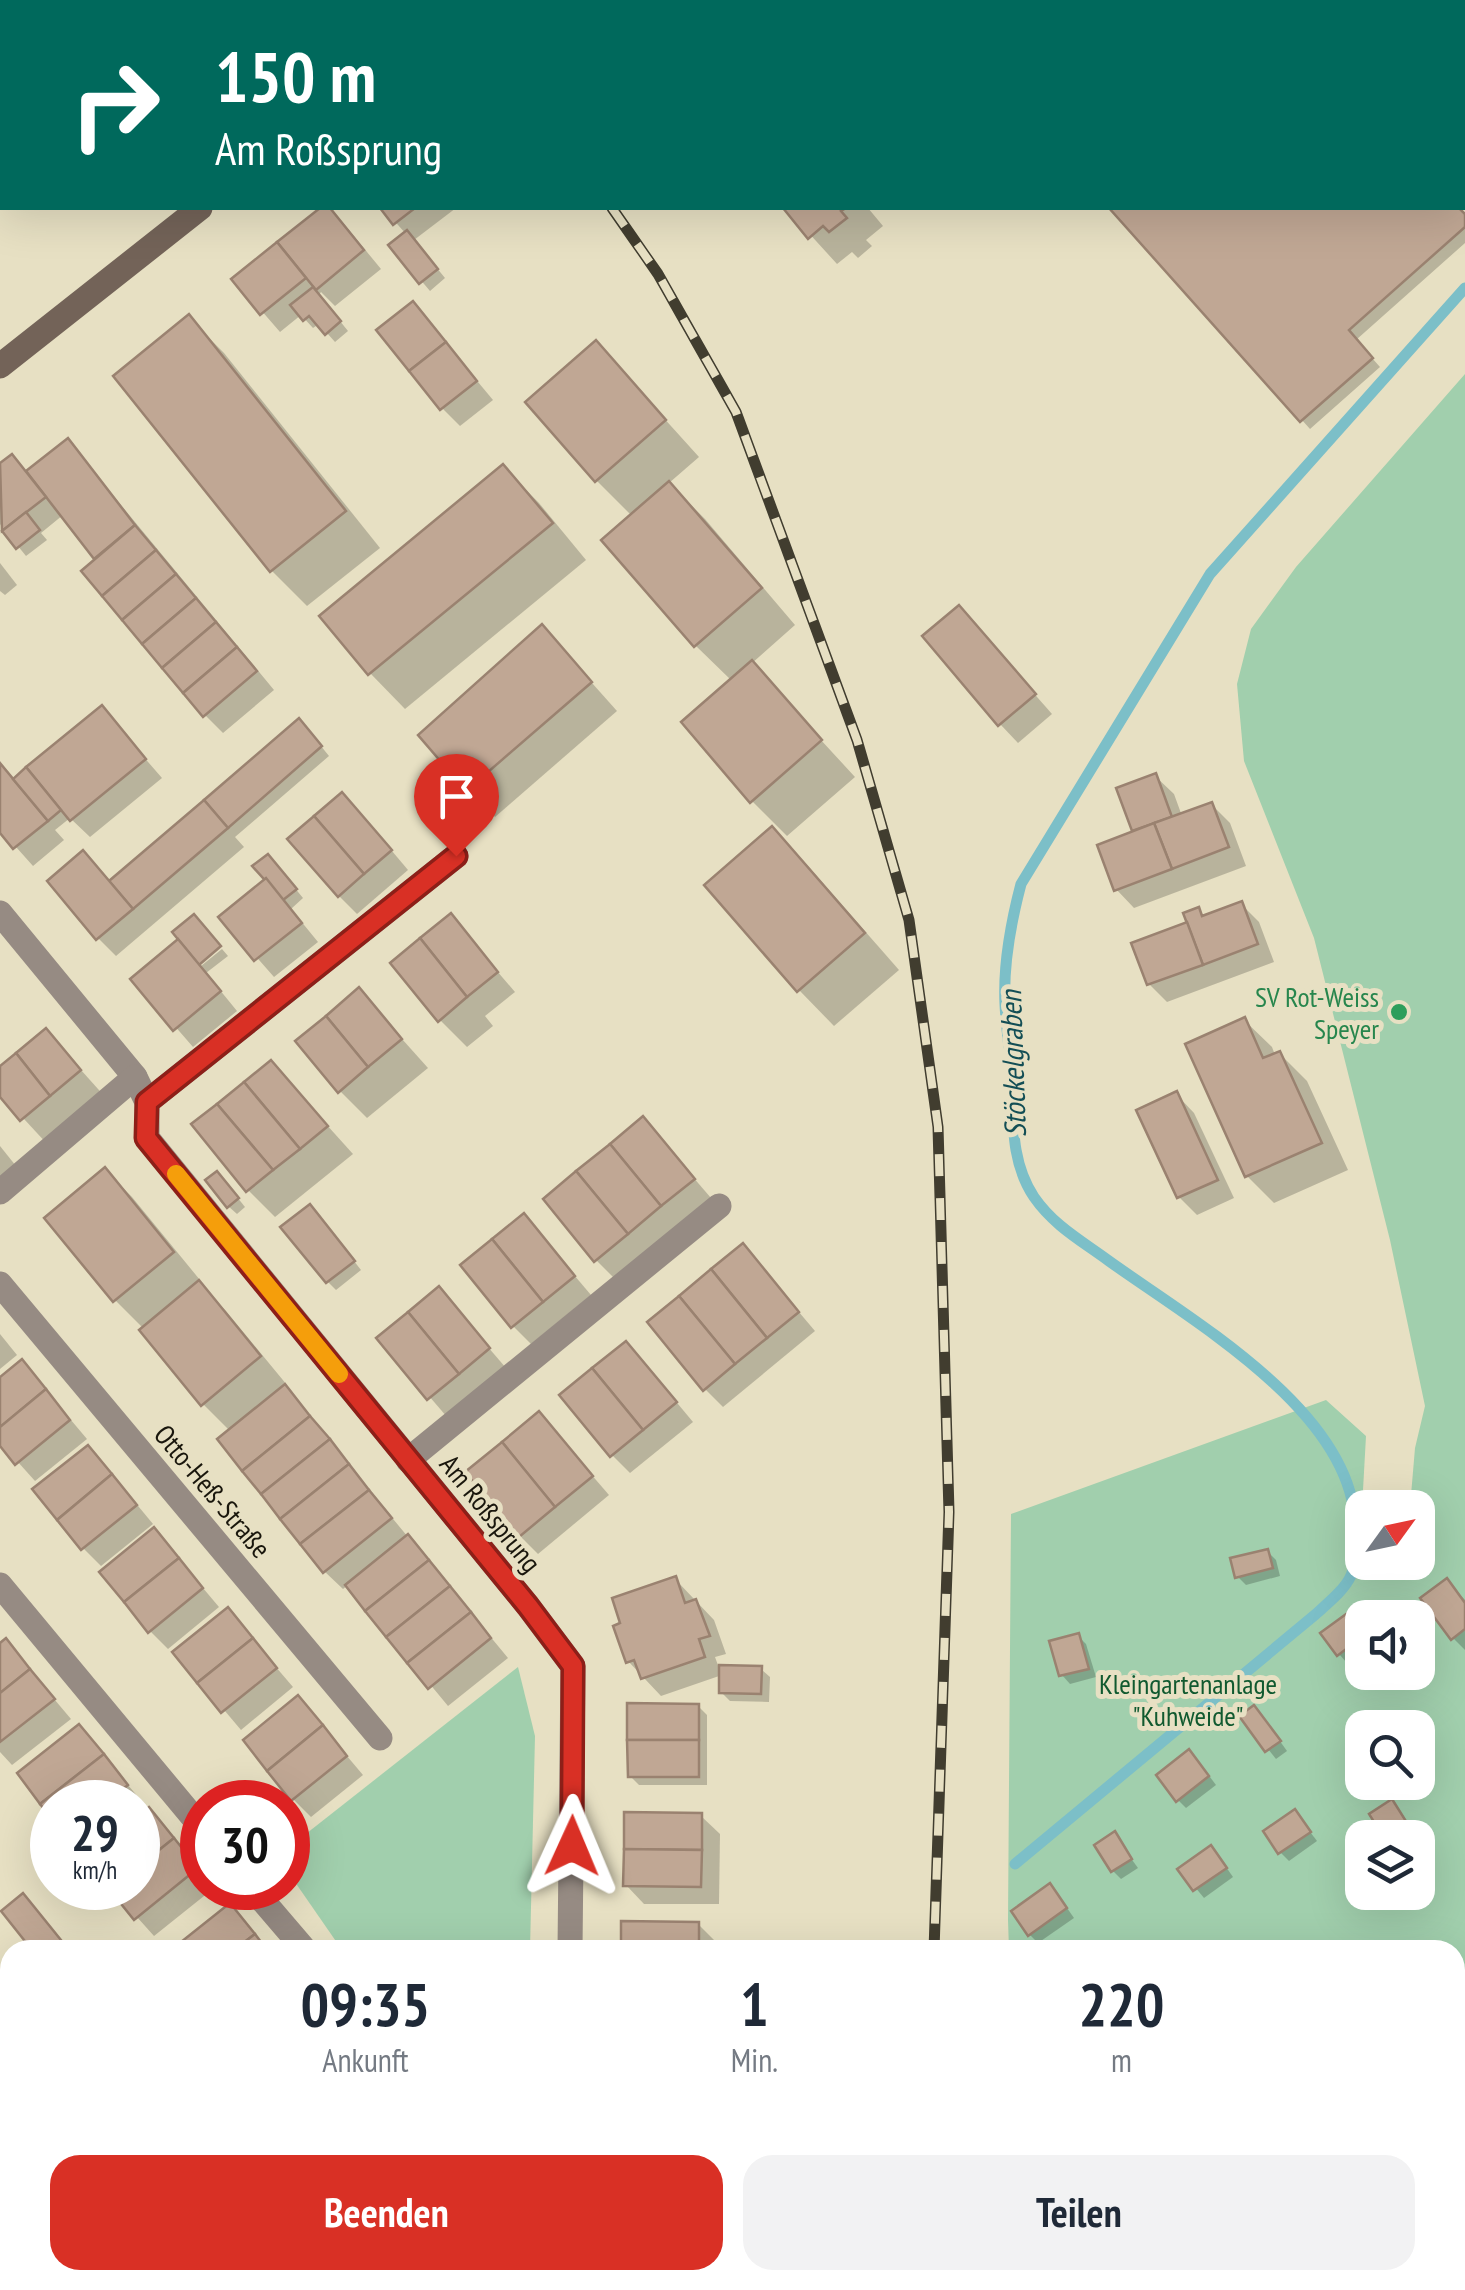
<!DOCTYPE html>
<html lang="de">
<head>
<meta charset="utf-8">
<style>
	body { margin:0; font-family:"PT Sans Narrow",sans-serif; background:#f2f2f3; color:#1f2937; height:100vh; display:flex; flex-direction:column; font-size:38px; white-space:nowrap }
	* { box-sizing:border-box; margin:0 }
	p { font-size:32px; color:#747a83 }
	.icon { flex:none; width:55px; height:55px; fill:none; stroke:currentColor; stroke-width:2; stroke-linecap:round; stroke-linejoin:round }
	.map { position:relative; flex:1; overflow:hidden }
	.details { position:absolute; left:0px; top:1940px; width:1465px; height:350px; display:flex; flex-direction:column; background:#fff; border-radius:30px 30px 0 0; box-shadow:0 10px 40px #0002 }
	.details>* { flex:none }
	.banner { position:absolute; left:0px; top:0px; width:1465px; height:210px; box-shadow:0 10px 40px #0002; background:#00695c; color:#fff; overflow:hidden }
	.needle { width:65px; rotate:57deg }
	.buttons { position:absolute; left:1345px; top:1490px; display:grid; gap:20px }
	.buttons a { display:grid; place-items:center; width:90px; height:90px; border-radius:20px; background:#fff; box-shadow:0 10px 40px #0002; font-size:50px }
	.speed { position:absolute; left:30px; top:1780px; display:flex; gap:20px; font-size:50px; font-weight:700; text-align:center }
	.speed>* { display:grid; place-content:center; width:130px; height:130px; border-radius:50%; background:#fff; box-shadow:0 10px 40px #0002; line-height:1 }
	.speed small { font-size:25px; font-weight:400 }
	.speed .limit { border:15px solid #d22; background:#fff; color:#111 }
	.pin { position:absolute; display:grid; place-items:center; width:85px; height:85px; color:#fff; margin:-102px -42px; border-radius:50% 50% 50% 0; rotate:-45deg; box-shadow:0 0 10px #0007 }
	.pin .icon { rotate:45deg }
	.me { position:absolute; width:110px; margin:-55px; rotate:1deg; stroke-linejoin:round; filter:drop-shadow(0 0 8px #0008) }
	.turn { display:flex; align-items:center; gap:35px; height:210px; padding:0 50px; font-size:45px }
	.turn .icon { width:130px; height:130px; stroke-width:2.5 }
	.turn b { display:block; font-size:70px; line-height:85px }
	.eta { display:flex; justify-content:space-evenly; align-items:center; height:170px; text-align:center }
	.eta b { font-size:60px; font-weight:600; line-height:70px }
	.cta { display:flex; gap:20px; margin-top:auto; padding:20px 50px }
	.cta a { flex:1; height:115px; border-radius:30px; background:#d93025; color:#fff; font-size:40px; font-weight:600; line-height:115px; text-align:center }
	.cta a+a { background:#f2f2f3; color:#1f2937 }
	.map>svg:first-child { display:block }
</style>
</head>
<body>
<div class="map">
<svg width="1465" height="2290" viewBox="0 0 1465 2290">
	<rect width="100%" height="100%" fill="#e7e0c3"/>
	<g fill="#a1cfad" fill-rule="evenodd">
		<path d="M1465,374v1916h-436l-1,-10h427v-330h-446l-1,-30 3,-406 315,-114 40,36 -6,108h2v18h56v-54l-8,-1 5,-59 10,-42 -35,-166 -76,-302 -70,-177 -7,-77 14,-55 45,-62zM1362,1618h56v54h-56zM1362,1728h56v54h-56zM1362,1838h56v54h-56z"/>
		<polygon points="518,1667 535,1736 530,1950 342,1950 288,1872 288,1848"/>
	</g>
	<g fill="#0003">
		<polygon points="0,0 199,0 2,2 0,158"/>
		<polygon points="630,0 713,0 710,2"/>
		<polygon points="747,0 810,0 812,2 749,2"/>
		<polygon points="858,0 922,0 924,2 860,2"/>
		<polygon points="1052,0 1272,0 1274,2 1054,2"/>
		<polygon points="324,208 344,224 381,269 335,306 321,292 319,295 348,331 335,342 319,324 313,328 301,315 280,332 235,280"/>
		<polygon points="383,208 456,208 414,240 445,278 430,291 391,245 406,234"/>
		<polygon points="786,208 868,208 883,226 866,240 872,246 858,258 852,252 837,264"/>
		<polygon points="1113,208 1457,208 1465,217 1465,243 1356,340 1380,367 1310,429"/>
		<polygon points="413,304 493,400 460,426 442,408"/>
		<polygon points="189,318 224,353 380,548 307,606 272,571 116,376"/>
		<polygon points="596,343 699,457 669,483 705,519 795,625 751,664 855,777 787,836 752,801 732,681 696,646 605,540 632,516 596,480"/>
		<polygon points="68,441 274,690 223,733 205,715 63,515 41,533 47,540 26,556 0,524 0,466 12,457 27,473"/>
		<polygon points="503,467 539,503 586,560 405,709 370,673"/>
		<polygon points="0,563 17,585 5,595 0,591"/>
		<polygon points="959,608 1052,714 1018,743 1000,724"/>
		<polygon points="542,627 617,711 495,817 468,789"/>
		<polygon points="102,709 162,778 90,837 70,818 55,830 64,840 33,866 0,829 0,762 15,780"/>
		<polygon points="308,730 329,756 235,837 244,847 116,956 98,938 111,883"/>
		<polygon points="1155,776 1174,794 1182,816 1211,804 1230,823 1246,866 1134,908 1116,889 1136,833 1119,789"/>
		<polygon points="360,813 408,870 357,914 339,896"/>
		<polygon points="772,829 807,865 899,970 834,1026 799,990 708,885"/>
		<polygon points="276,865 303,898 291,909 318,942 274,977 221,917 268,880"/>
		<polygon points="1241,904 1259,922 1274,962 1167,1002 1149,984 1198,910 1206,917"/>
		<polygon points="450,916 515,992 485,1016 493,1026 467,1047 440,1020"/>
		<polygon points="222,949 228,956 206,973 237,1011 193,1047 134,979 197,963 201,966"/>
		<polygon points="359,991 428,1068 367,1118 340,1091"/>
		<polygon points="1244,1020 1272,1047 1275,1055 1280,1054 1307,1081 1348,1170 1274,1203 1247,1176"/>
		<polygon points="46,1031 107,1099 49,1146 0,1093 0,1069"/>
		<polygon points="271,1063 353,1154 275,1217 248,1190"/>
		<polygon points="1176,1094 1194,1113 1234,1198 1197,1215 1179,1197"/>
		<polygon points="643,1119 711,1198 614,1278 596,1260"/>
		<polygon points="0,1146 20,1171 0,1188"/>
		<polygon points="105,1170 132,1197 200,1280 197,1282 226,1311 287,1385 284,1387 508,1658 448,1706 348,1585 343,1589 324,1571 230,1431 203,1404 144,1329 115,1300"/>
		<polygon points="225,1182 245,1207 237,1214 228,1206"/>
		<polygon points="318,1215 361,1270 336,1290 328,1282"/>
		<polygon points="524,1216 591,1295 531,1344 513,1326"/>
		<polygon points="743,1246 815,1331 723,1407 705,1389"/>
		<polygon points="439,1290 506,1368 447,1417 380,1339"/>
		<polygon points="0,1334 17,1355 0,1369"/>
		<polygon points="22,1362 87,1439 35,1481 0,1442 0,1380"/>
		<polygon points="643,1362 693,1422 630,1473 612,1455"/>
		<polygon points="539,1414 609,1495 538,1554 520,1536"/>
		<polygon points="105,1466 153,1524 101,1566 83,1548"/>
		<polygon points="154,1530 219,1607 168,1649 150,1631"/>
		<polygon points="1267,1551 1276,1560 1280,1576 1246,1585 1238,1577"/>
		<polygon points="675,1579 714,1620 726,1654 715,1657 719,1668 761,1669 770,1677 769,1702 730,1701 721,1692 722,1675 661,1696 628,1661"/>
		<polygon points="1446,1581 1465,1600 1465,1650 1453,1638"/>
		<polygon points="228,1611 293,1687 241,1730 176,1653"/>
		<polygon points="1353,1612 1362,1623 1362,1651 1347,1663 1339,1654"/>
		<polygon points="1078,1636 1086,1644 1096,1677 1070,1684 1062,1675"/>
		<polygon points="6,1642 71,1719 12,1765 0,1752 0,1646"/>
		<polygon points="298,1698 363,1775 311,1817 293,1799"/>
		<polygon points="698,1706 707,1715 707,1785 639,1785 630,1776"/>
		<polygon points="1242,1716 1262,1716 1287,1751 1276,1759"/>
		<polygon points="79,1727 144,1804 138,1809 138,1802 52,1802 52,1815 20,1774"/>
		<polygon points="1198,1761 1216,1785 1186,1808 1178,1800"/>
		<polygon points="1418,1771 1426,1784 1404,1800 1389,1782 1418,1782"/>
		<polygon points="1392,1802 1400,1811 1416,1835 1387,1838"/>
		<polygon points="149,1811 202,1873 202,1888 214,1888 154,1936 111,1888 138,1888 138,1820"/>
		<polygon points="1295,1812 1317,1841 1289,1861 1280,1852"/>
		<polygon points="701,1816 720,1834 719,1904 644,1904 626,1885"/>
		<polygon points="1114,1835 1138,1868 1121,1879 1113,1871"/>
		<polygon points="1219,1857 1233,1877 1204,1898 1181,1870"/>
		<polygon points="1058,1895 1074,1918 1038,1943 1030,1935"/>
		<polygon points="698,1924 716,1942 716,1950 624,1950"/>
		<polygon points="0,2183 10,2195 10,2274 0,2263"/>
		<polygon points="185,2280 304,2280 304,2281 299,2290 179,2290"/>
		<rect x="417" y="2280" width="99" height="10"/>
		<rect x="619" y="2280" width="98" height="10"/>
		<polygon points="1320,2280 1349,2280 1355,2288 1327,2290"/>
	</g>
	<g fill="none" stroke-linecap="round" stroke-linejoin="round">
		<path stroke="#7cbfc8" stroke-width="11" d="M1015,1864l301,-250c39,-35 41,-37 39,-90 -3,-113 -164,-204 -246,-263 -27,-20 -55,-35 -75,-64 -25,-37 -20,-81 -23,-125 -1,-22 -5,-45 -6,-68 -2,-40 6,-82 16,-120l189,-310 255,-286"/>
	</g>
	<g fill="#c0a794" stroke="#9a8270" stroke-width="2.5">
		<polygon points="0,0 119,0 2,2 0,95"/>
		<polygon points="1049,0 1274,0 1276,2 1051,2"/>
		<polygon points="320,208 330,208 364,250 316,290 277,242"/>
		<polygon points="380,208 415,208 393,225"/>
		<polygon points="783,208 846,208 841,211 847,218 829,232 823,226 808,239"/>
		<polygon points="1109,208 1459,208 1465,214 1465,227 1349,330 1373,358 1300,422"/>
		<polygon points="407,230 438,269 419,284 388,245"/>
		<polygon points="277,242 306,278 260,315 231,279"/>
		<polygon points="313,287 341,321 325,335 309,316 303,321 290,305"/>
		<polygon points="413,301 446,342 409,371 376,330"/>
		<polygon points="189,314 346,511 270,572 113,376"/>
		<polygon points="596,340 666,420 595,482 525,402"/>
		<polygon points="446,342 477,381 440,410 409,371"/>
		<polygon points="68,438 135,525 94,559 26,471"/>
		<polygon points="12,454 46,497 2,531 0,463"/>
		<polygon points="503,464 553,523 368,675 319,616"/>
		<polygon points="669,481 762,588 694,647 601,540"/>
		<polygon points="26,512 40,530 16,549 2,531"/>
		<polygon points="135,525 156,550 102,596 81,571"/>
		<polygon points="156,550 176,574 122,620 102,596"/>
		<polygon points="176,574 196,598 142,644 122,620"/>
		<polygon points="196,598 216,622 162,668 142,644"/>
		<polygon points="959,605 1036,694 998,726 922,636"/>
		<polygon points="216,622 237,647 183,693 162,668"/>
		<polygon points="542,624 592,682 466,791 418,735"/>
		<polygon points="237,647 257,671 203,717 183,693"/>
		<polygon points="752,660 822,740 750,803 681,722"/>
		<polygon points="102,705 146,759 70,821 26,767"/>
		<polygon points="299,718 322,746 228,828 204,800"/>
		<polygon points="0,763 48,821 13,849 0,833"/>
		<polygon points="26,767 61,810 48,821 13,779"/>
		<polygon points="1156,773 1172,817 1132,831 1116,788"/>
		<polygon points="342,792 392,850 364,874 314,816"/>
		<polygon points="204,800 228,828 133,909 109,881"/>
		<polygon points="1212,802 1229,847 1172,869 1154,823"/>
		<polygon points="314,816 364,874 338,897 287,839"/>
		<polygon points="1154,823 1172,869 1114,891 1097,845"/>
		<polygon points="772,826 865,933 797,992 704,885"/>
		<polygon points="83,850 133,909 96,940 47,881"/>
		<polygon points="268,854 297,889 283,900 252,866"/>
		<polygon points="266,878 302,923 254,961 218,917"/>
		<polygon points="1242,901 1258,944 1203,965 1183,913 1199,907 1202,916"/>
		<polygon points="451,913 498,972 467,997 420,938"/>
		<polygon points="194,914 221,946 199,965 172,932"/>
		<polygon points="1187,922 1203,965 1147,985 1131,943"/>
		<polygon points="420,938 467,997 438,1022 390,963"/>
		<polygon points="178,939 221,991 173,1031 130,979"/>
		<polygon points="359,987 402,1039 368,1067 326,1016"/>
		<polygon points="326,1016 368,1067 338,1093 295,1041"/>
		<polygon points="1245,1017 1263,1058 1280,1051 1322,1143 1245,1177 1185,1044"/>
		<polygon points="46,1028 81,1070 50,1096 16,1053"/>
		<polygon points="16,1053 50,1096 20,1121 0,1097 0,1066"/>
		<polygon points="271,1060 328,1126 300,1149 244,1082"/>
		<polygon points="244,1082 300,1149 273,1170 217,1104"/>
		<polygon points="1177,1091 1218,1180 1177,1198 1136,1110"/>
		<polygon points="217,1104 273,1170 246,1192 191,1124"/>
		<polygon points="643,1116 695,1179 661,1206 610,1144"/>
		<polygon points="610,1144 661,1206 628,1234 576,1171"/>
		<polygon points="105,1167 174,1252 113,1302 44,1218"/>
		<polygon points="217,1171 239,1198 227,1208 205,1180"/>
		<polygon points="576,1171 628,1234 594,1262 543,1199"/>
		<polygon points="310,1204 355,1261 326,1283 280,1227"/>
		<polygon points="524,1213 575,1276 543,1302 492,1239"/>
		<polygon points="492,1239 543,1302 511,1328 460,1265"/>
		<polygon points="743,1243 799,1312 767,1338 711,1269"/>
		<polygon points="711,1269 767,1338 735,1364 679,1296"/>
		<polygon points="199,1280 261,1356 201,1406 139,1330"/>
		<polygon points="439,1286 490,1348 459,1374 408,1312"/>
		<polygon points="679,1296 735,1364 703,1391 647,1322"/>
		<polygon points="408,1312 459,1374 427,1400 376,1338"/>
		<polygon points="626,1341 677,1402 643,1430 592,1368"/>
		<polygon points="22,1359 46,1389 0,1427 0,1377"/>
		<polygon points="592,1368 643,1430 610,1457 559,1395"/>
		<polygon points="285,1384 310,1416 242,1471 217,1439"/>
		<polygon points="46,1389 70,1420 15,1465 0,1446 0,1427"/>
		<polygon points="539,1411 593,1476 555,1507 502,1442"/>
		<polygon points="310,1416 330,1439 261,1494 242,1471"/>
		<polygon points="330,1439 349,1464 280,1519 261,1494"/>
		<polygon points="502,1442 555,1507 519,1537 465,1472"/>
		<polygon points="88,1445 112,1474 57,1520 32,1489"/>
		<polygon points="349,1464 369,1490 300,1544 280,1519"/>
		<polygon points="112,1474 137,1505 81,1550 57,1520"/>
		<polygon points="369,1490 392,1518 323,1573 300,1544"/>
		<polygon points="154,1527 179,1558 124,1602 99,1572"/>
		<polygon points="408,1534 429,1560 365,1611 345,1585"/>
		<polygon points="1268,1549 1273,1568 1235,1578 1230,1558"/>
		<polygon points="179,1558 203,1588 148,1633 124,1602"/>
		<polygon points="429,1560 450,1586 386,1637 365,1611"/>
		<polygon points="676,1576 685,1603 696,1599 710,1636 699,1639 705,1657 641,1679 634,1660 626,1663 613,1626 620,1623 612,1598"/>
		<polygon points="1447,1578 1465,1603 1465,1629 1451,1640 1420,1598"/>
		<polygon points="450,1586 471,1612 407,1663 386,1637"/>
		<polygon points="228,1607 253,1638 197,1683 172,1652"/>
		<polygon points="1353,1609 1362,1622 1362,1637 1337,1656 1320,1633"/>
		<polygon points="471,1612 491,1638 428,1689 407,1663"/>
		<polygon points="1079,1633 1089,1669 1059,1676 1049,1641"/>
		<polygon points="6,1638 30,1669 0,1693 0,1643"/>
		<polygon points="253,1638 277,1668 221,1713 197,1683"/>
		<polygon points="719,1665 762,1666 761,1694 719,1693"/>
		<polygon points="30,1669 55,1699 0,1742 0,1693"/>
		<polygon points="298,1695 323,1725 267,1771 243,1740"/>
		<polygon points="627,1703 699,1704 699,1740 627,1740"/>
		<polygon points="1254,1705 1281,1741 1265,1752 1239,1716"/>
		<polygon points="79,1724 104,1754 40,1804 17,1773"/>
		<polygon points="323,1725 347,1756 291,1801 267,1771"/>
		<polygon points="627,1740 699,1740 699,1777 628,1777"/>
		<polygon points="1189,1749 1209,1776 1176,1802 1156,1775"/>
		<polygon points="104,1754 128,1785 106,1802 52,1802 52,1819 40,1804"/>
		<polygon points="1392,1799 1409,1826 1390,1838 1384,1838 1369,1814"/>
		<polygon points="149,1807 174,1838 138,1867 138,1817"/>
		<polygon points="1295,1809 1311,1832 1278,1854 1263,1831"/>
		<polygon points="624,1812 702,1813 702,1850 624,1849"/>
		<polygon points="1115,1831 1132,1859 1111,1872 1094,1845"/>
		<polygon points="174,1838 198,1868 134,1920 110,1890 138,1888 138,1867"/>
		<polygon points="1211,1845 1227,1868 1193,1891 1177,1869"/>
		<polygon points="624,1849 702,1850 701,1887 623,1886"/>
		<polygon points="1050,1883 1067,1908 1028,1936 1011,1911"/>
		<polygon points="23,1893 69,1950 32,1950 1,1911"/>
		<polygon points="230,1903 255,1934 234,1950 171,1950"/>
		<polygon points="621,1921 699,1922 699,1950 621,1950"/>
		<polygon points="255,1934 267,1950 234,1950"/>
		<polygon points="9,2132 10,2133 10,2183 0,2170 0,2140"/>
		<polygon points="0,2183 10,2194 10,2262 2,2269"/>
		<polygon points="194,2280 256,2280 271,2289 210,2290"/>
		<rect x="415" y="2280" width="84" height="10"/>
		<polygon points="617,2280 700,2280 700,2286 617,2285"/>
		<polygon points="1235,2280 1283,2280 1285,2283 1275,2290 1243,2290"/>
		<polygon points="617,2285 700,2286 700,2290 617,2290"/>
	</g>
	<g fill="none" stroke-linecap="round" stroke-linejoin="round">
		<g stroke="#968b83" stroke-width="25">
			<polyline points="0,913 135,1077 147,1102 147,1138 528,1606 573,1666 570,1950"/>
			<polyline points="147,1102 456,856"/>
			<polyline points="0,1192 135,1077"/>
			<polyline points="0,1284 380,1738"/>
			<polyline points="408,1460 719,1206"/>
			<polyline points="0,1585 202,1828"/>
			<polyline points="252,1888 305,1950"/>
			<polyline points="568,2290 568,2280"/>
		</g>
		<g stroke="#736358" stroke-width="25">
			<polyline points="455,2 458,0"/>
			<polyline points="0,366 200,208"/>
		</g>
		<defs>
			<g id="rail">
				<polyline points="443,0 445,2"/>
				<polyline points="612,208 658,274 736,412 857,740 909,920 938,1127 949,1512 934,1950"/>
				<polyline points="928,2280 928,2290"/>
			</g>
		</defs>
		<use href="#rail" stroke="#413d2f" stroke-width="11"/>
		<use href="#rail" stroke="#e7e0c3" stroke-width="8" stroke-dasharray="22" stroke-linecap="butt"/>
	</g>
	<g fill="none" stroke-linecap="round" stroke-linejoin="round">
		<defs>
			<polyline id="route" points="456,856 147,1102 146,1138 528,1606 573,1666 572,1846"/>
		</defs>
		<use href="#route" stroke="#8d1f18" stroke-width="25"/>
		<use href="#route" stroke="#d93025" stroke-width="18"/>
		<polyline stroke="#f59e0b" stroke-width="18" points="176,1174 339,1374"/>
	</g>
	<circle fill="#2e9e5b" stroke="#e7e0c3" stroke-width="4" cx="1399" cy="1012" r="10"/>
	<g text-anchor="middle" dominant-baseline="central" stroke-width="10" stroke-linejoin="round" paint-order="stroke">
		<g font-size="28" fill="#27864d" stroke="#e7e0c3" text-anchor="end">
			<text x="1379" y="996">SV Rot-Weiss<tspan x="1379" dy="32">Speyer</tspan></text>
		</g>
		<g font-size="28" fill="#19160c" stroke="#e7e0c3">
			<text transform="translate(213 1491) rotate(50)">Otto-Heß-Straße</text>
			<text transform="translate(491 1513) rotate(51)">Am Roßsprung</text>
		</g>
		<g font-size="28" fill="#10592f" stroke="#e7e0c3">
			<text x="1188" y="1683">Kleingartenanlage<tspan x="1188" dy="32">"Kuhweide"</tspan></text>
		</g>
		<g font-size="30" font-style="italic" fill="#134e55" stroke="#e7e0c3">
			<text transform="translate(1012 1064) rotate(-92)">Stöckelgraben</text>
		</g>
	</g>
</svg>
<div class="buttons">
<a><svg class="needle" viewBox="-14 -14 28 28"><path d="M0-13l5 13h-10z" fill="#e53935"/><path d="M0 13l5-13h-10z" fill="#747a83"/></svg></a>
<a><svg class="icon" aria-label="sound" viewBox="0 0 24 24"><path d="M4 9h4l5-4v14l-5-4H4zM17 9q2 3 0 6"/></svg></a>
<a><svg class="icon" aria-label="search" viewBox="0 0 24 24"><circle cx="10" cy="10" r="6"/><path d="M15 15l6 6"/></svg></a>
<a><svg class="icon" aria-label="layers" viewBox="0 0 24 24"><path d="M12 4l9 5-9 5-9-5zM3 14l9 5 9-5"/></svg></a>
</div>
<div class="speed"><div>29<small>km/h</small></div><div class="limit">30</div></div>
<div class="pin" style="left:456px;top:856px;background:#d93025"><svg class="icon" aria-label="arrive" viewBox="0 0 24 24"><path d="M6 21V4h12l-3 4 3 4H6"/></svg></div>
<svg class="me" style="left:572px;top:1846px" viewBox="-20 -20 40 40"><path d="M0-17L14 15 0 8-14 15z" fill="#d93025" stroke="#fff" stroke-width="4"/></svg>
<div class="banner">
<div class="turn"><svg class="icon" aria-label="right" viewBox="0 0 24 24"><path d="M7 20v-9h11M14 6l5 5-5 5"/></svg><div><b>150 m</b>Am Roßsprung</div></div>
</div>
<section class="details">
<div class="eta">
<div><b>09:35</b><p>Ankunft</p></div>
<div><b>1</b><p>Min.</p></div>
<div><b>220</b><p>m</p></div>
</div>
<div class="cta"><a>Beenden</a><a>Teilen</a></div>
</section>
</div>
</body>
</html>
